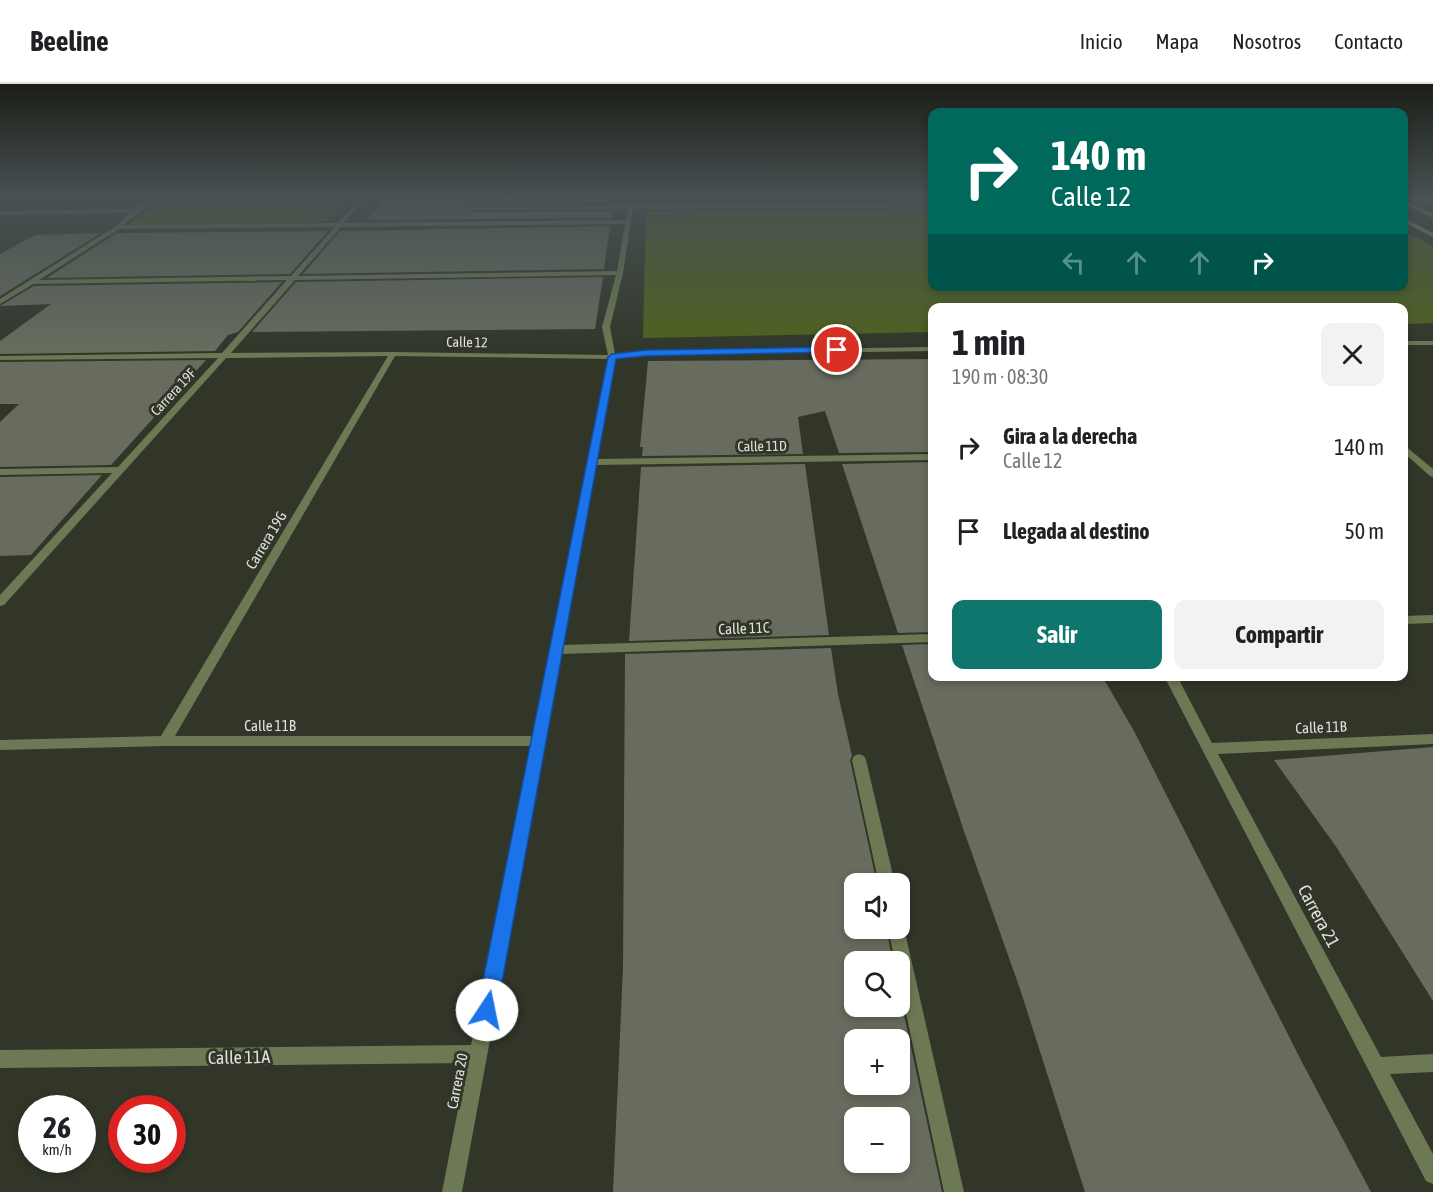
<!DOCTYPE html>
<html lang="es">
<head>
<meta charset="utf-8">
<style>
	body { margin:0; font-family:"Asap Condensed",sans-serif; background:#f2f2f2; color:#202124; height:100vh; display:flex; flex-direction:column; font-size:22px; white-space:nowrap }
	* { box-sizing:border-box; margin:0 }
	p { font-size:20px; color:#757577 }
	.icon { flex:none; width:33px; height:33px; fill:none; stroke:currentColor; stroke-width:2; stroke-linecap:round; stroke-linejoin:round }
	.map { position:relative; flex:1; overflow:hidden }
	.details { position:absolute; left:928px; top:219px; width:480px; height:378px; display:flex; flex-direction:column; background:#fff; border-radius:12px; box-shadow:0 3px 9px #0003 }
	.details>* { flex:none }
	.hud { position:absolute; left:928px; top:24px; width:480px; height:183px; border-radius:12px; box-shadow:0 3px 9px #0003; background:#00695c; color:#fff; overflow:hidden }
	.controls { position:absolute; left:844px; top:789px; display:grid; gap:12px }
	.controls a { display:grid; place-items:center; width:66px; height:66px; border-radius:12px; background:#fff; box-shadow:0 3px 9px #0003; font-size:30px }
	.speed { position:absolute; left:18px; top:1011px; display:flex; gap:12px; font-size:30px; font-weight:700; text-align:center }
	.speed>* { display:grid; place-content:center; width:78px; height:78px; border-radius:50%; background:#fff; box-shadow:0 3px 9px #0003; line-height:1 }
	.speed small { font-size:15px; font-weight:400 }
	.speed .limit { border:9px solid #d22; background:#fff; color:#111 }
	.pin { position:absolute; display:grid; place-items:center; width:51px; height:51px; color:#fff; margin:-26px; border:3px solid #fff; border-radius:50%; box-shadow:0 2px 6px #0007 }
	.me { position:absolute; width:66px; margin:-33px; rotate:11deg; stroke-linejoin:round; filter:drop-shadow(0 0 4px #0008) }
	.turn { display:flex; align-items:center; gap:21px; height:126px; padding:0 24px; font-size:27px }
	.turn .icon { width:78px; height:78px; stroke-width:2.5 }
	.turn b { display:block; font-size:42px; line-height:51px }
	.lanes { display:flex; align-items:center; height:57px; padding:0 24px; background:#0003; justify-content:center; gap:30px; direction:ltr }
	.lanes .off { opacity:.35 }
	.round { display:grid; place-items:center; flex:none; width:63px; height:63px; border-radius:12px; background:#f2f2f2 }
	.summary { display:flex; align-items:center; justify-content:space-between; height:102px; padding:0 24px }
	h1 { font-size:36px; font-weight:700; line-height:45px }
	.primary-button { display:flex; gap:12px; margin-top:auto; padding:12px 24px }
	.primary-button a { flex:1; height:69px; border-radius:12px; background:#0f766e; color:#fff; font-size:24px; font-weight:700; line-height:69px; text-align:center }
	.primary-button a+a { background:#f2f2f2; color:#202124 }
	ul { padding:0; list-style:none }
	li { display:flex; align-items:center; gap:18px; height:84px; padding:0 24px }
	li div { flex:1 }
	li b { display:block; font-size:22px }
	li em { font-style:normal }
	header { display:flex; align-items:center; gap:36px; box-sizing:border-box; height:84px; padding:0 30px; background:#fff; border-bottom:2px solid #e0e0e0 }
	header strong { font-size:28px }
	nav { display:flex; gap:33px; margin-inline-start:auto; font-size:21px }
	.map>svg:first-child { display:block }
</style>
</head>
<body>
<header>
<strong>Beeline</strong>
<nav><a>Inicio</a><a>Mapa</a><a>Nosotros</a><a>Contacto</a></nav>
</header>
<div class="map">
<svg width="1433" height="1108" viewBox="0 0 1433 1108">
	<rect width="100%" height="100%" fill="#313629"/>
	<g fill="#50621d">
		<polygon points="166,114 348,114 326,138 128,141"/>
		<polygon points="933,125 933,202 1404,202 1404,147 1433,162 1433,239 1404,240 1404,224 933,224 933,248 643,254 646,128"/>
	</g>
	<g fill="#676c5e" fill-rule="evenodd">
		<polygon points="385,114 614,114 613,119 472,120 467,123 472,128 612,127 611,134 367,136"/>
		<polygon points="610,142 604,185 303,190 340,147"/>
		<polygon points="328,147 290,190 47,194 117,149"/>
		<polygon points="101,149 0,212 0,170 35,151"/>
		<polygon points="603,193 595,245 252,248 296,198"/>
		<polygon points="282,198 238,248 228,251 215,267 0,270 0,257 51,220 0,222 34,202"/>
		<polygon points="933,275 933,368 839,369 825,327 798,333 803,370 642,372 643,363 640,363 648,277"/>
		<polygon points="206,276 111,381 0,383 0,338 19,320 0,320 0,278"/>
		<polygon points="933,378 933,548 898,549 842,380"/>
		<polygon points="805,380 829,551 629,557 641,383"/>
		<polygon points="102,391 31,471 0,472 0,393"/>
		<polygon points="933,560 933,592 1102,592 1134,647 1304,982 1371,1108 1085,1108 1020,905 965,750 902,561"/>
		<path d="M831,564l7,46 14,62 -2,4 27,124h-22v44h31l7,34h-38v44h45v-10l42,196h-329l10,-224 2,-314zM855,956h45v44h-45zM855,1034h45v44h-45z"/>
		<polygon points="1433,663 1433,917 1337,764 1274,676"/>
	</g>
	<g fill="none" stroke-linecap="round" stroke-linejoin="round">
		<g fill="#6d7954" fill-rule="evenodd">
			<path d="M150,114h7l-34,27 215,-2 22,-25h6l-22,25 282,-3 2,-11 -156,1 -3,-2 3,-2 156,-1 1,-7h6l-1,7 299,-2v4l-300,2 -10,64 -13,54 5,27 31,-3 287,-4v4l-287,4 -30,4 -19,100 336,-5v6l-337,5 -33,180 370,-11v8l-372,12 -99,538h-20l25,-129 -467,5v-18l471,-5 60,-299h-366l-165,4v-10l161,-4 227,-380 -162,2 -222,247 -4,1v-11l112,-122 -112,2v-6l118,-2 100,-109 -218,2v-4l222,-3 65,-73 -254,4 -33,20v-5l116,-73 14,-13 -130,2v-4l134,-2zM625,140l-8,47 -319,5 43,-49zM335,143l-44,49 -252,4 80,-51zM616,191l-14,52 6,28 -215,-3 -162,1 64,-73zM395,272l213,3 -75,377h-358z"/>
			<rect x="1404" y="114" width="29" height="4"/>
			<rect x="1404" y="257" width="29" height="4"/>
			<polygon points="1404,361 1433,385 1433,393 1430,392 1404,369"/>
			<polygon points="1433,531 1433,539 1404,540 1404,532"/>
			<polygon points="1164,592 1177,592 1212,659 1433,650 1433,660 1218,670 1381,973 1433,970 1433,988 1390,990 1433,1070 1433,1100 1426,1097"/>
			<polygon points="859,670 864,672 866,676 895,800 879,800 852,676 854,672"/>
			<polygon points="900,838 904,844 964,1108 944,1108 900,901 900,878 895,878 888,844 900,844"/>
		</g>
		<g fill="#8da064" fill-rule="evenodd">
			<polygon points="1404,116 1433,130 1433,134 1404,120"/>
			<polygon points="1404,134 1433,149 1433,153 1404,138"/>
		</g>
	</g>
	<linearGradient id="sky" x2="0" y2="1"><stop stop-color="#1b1e17"/><stop offset="0.42" stop-color="#485254"/><stop offset="1" stop-color="#485254" stop-opacity="0"/></linearGradient>
	<rect width="1433" height="269" fill="url(#sky)"/>
	<polygon fill="#1a73e8" stroke="#114b97" stroke-width="1.5" points="837,263 841,264 841,268 646,272 616,275 497,926 494,933 487,936 480,933 477,926 608,273 612,270 646,266"/>
	<g text-anchor="middle" dominant-baseline="central" stroke-width="6" stroke-linejoin="round" paint-order="stroke">
		<g font-size="14" fill="#e0e3db" stroke="#313629">
			<text transform="translate(467 258) rotate(1)">Calle 12</text>
			<text transform="translate(173 308) rotate(-47)">Carrera 19F</text>
			<text transform="translate(762 362) rotate(-1)">Calle 11D</text>
		</g>
		<g font-size="15" fill="#e0e3db" stroke="#313629">
			<text transform="translate(266 456) rotate(-59)">Carrera 19G</text>
			<text transform="translate(744 544) rotate(-2)">Calle 11C</text>
			<text x="270" y="641">Calle 11B</text>
			<text transform="translate(1321 643) rotate(-2)">Calle 11B</text>
			<text transform="translate(457 997) rotate(-79)">Carrera 20</text>
		</g>
		<g font-size="18" fill="#e0e3db" stroke="#313629">
			<text transform="translate(1319 832) rotate(62)">Carrera 21</text>
			<text transform="translate(239 973) rotate(-1)">Calle 11A</text>
		</g>
	</g>
</svg>
<div class="controls">
<a><svg class="icon" aria-label="sound" viewBox="0 0 24 24"><path d="M4 9h4l5-4v14l-5-4H4zM17 9q2 3 0 6"/></svg></a>
<a><svg class="icon" aria-label="search" viewBox="0 0 24 24"><circle cx="10" cy="10" r="6"/><path d="M15 15l6 6"/></svg></a>
<a>+</a>
<a>−</a>
</div>
<div class="speed"><div>26<small>km/h</small></div><div class="limit">30</div></div>
<div class="pin" style="left:837px;top:266px;background:#d93025"><svg class="icon" aria-label="arrive" viewBox="0 0 24 24"><path d="M6 21V4h12l-3 4 3 4H6"/></svg></div>
<svg class="me" style="left:487px;top:926px" viewBox="-20 -20 40 40"><circle r="19" fill="#fff"/><path d="M0-13L10 11 0 6-10 11z" fill="#1a73e8"/></svg>
<div class="hud">
<div class="turn"><svg class="icon" aria-label="right" viewBox="0 0 24 24"><path d="M7 20v-9h11M14 6l5 5-5 5"/></svg><div><b>140 m</b>Calle 12</div></div>
<div class="lanes"><svg class="icon off" aria-label="left" viewBox="0 0 24 24"><path d="M17 20v-9H6M10 6l-5 5 5 5"/></svg><svg class="icon off" aria-label="ahead" viewBox="0 0 24 24"><path d="M12 20V5M6 11l6-6 6 6"/></svg><svg class="icon off" aria-label="ahead" viewBox="0 0 24 24"><path d="M12 20V5M6 11l6-6 6 6"/></svg><svg class="icon" aria-label="right" viewBox="0 0 24 24"><path d="M7 20v-9h11M14 6l5 5-5 5"/></svg></div>
</div>
<section class="details">
<div class="summary"><div><h1>1 min</h1><p>190 m · 08:30</p></div><a class="round"><svg class="icon" aria-label="close" viewBox="0 0 24 24"><path d="M6 6l12 12M18 6L6 18"/></svg></a></div>
<ul>
<li><svg class="icon" aria-label="right" viewBox="0 0 24 24"><path d="M7 20v-9h11M14 6l5 5-5 5"/></svg><div><b>Gira a la derecha</b><p>Calle 12</p></div><em>140 m</em></li>
<li><svg class="icon" aria-label="arrive" viewBox="0 0 24 24"><path d="M6 21V4h12l-3 4 3 4H6"/></svg><div><b>Llegada al destino</b></div><em>50 m</em></li>
</ul>
<div class="primary-button"><a>Salir</a><a>Compartir</a></div>
</section>
</div>
</body>
</html>
